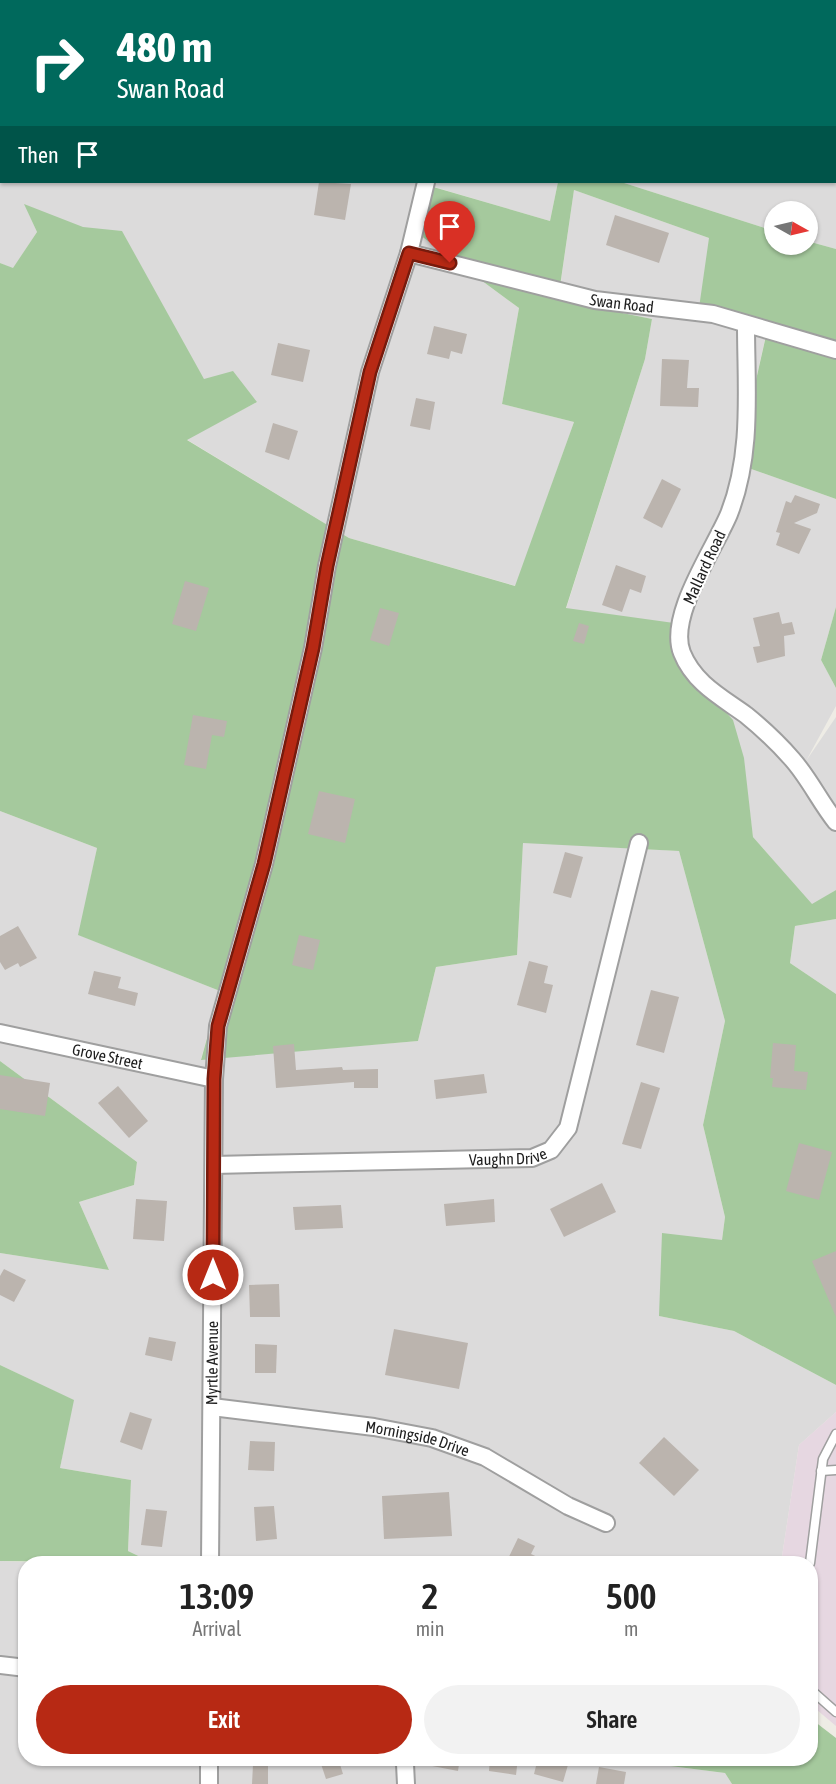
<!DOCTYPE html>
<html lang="en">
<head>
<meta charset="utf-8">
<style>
	body { margin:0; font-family:"Asap Condensed",sans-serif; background:#f2f2f2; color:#222; height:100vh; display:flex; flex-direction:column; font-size:22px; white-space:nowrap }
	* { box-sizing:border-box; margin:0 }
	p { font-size:20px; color:#767676 }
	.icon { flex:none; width:33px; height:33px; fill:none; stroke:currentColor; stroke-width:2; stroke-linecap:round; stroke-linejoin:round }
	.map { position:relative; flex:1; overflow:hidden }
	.side { position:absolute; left:18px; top:1556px; width:800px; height:210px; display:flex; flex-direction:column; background:#fff; border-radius:24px; box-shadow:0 2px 4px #0004 }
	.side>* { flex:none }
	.banner { position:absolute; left:0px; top:0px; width:837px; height:183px; box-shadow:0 2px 4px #0004; background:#00695c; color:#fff; overflow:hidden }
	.needle { width:39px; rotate:98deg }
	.fabs { position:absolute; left:764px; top:201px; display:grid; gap:12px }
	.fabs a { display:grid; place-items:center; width:54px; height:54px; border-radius:50%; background:#fff; box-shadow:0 2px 4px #0004; font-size:30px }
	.pin { position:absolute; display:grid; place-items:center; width:51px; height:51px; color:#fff; margin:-62px -26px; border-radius:50% 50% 50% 0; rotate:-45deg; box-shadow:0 0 6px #0007 }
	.pin .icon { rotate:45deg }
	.me { position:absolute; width:66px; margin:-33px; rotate:0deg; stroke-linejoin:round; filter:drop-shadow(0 0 4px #0008) }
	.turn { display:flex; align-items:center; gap:21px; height:126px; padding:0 18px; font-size:27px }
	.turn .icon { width:78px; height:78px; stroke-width:2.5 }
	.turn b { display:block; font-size:42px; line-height:51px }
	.then { display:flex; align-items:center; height:57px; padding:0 18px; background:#0003; gap:12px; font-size:22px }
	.eta { display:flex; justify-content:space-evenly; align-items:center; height:102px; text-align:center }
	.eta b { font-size:36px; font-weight:600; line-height:42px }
	.button { display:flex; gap:12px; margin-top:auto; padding:12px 18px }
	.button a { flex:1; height:69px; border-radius:36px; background:#b72914; color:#fff; font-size:24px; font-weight:600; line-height:69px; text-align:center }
	.button a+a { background:#f2f2f2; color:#222 }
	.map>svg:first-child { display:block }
</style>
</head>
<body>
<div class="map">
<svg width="836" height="1784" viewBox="0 0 836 1784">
	<rect width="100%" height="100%" fill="#eeece5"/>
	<g fill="#dcdbdb">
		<polygon points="0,0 701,1 2,2 2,182 558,182 550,221 424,184 413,230 519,308 502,404 574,422 516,586 349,538 186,439 257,402 204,380 122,232 83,228 25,205 37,232 13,269 0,263"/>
		<polygon points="751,0 836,0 836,249 807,241 807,212 774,212 774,231 621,182 836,182 836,2"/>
		<polygon points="574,190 709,238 768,326 737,464 836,499 836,607 821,660 836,688 836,706 806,761 836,717 836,890 812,905 753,837 748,798 566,609 645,359 652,319 558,301"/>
		<polygon points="0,811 97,848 79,935 220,991 201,1059 418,1041 436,967 517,955 523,842 679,851 725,1021 703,1125 725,1217 722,1240 659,1316 734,1331 836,1385 836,1412 799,1445 781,1563 153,1563 128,1551 131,1480 60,1468 73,1400 0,1365 0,1253 109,1270 79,1202 134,1185 137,1162 0,1061"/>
		<polygon points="836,919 836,994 790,963 795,926"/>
		<polygon points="0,1561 49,1563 26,1563 26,1758 608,1758 725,1773 732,1784 0,1784"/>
	</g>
	<polygon fill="#e6d7e1" points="836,1412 836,1726 810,1704 810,1563 781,1563 799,1445"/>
	<g fill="#a5c99d">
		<polygon points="558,182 621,182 774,231 774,244 807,244 807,241 836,249 836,499 737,464 768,327 699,308 709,238 574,190 558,300 652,319 645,359 566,608 674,623 682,664 733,720 744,758 753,837 812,904 836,890 836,919 795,926 790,963 836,994 836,1385 734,1331 659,1316 662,1233 722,1240 725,1217 703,1125 725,1021 679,851 523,843 517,955 436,967 418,1041 201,1060 220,991 78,935 97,848 0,811 0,263 13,268 37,232 24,204 83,227 122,231 204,379 233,371 257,402 187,440 349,538 515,586 574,422 502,404 519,308 413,230 423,184 550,221"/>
		<polygon points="836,607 836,688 821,660"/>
		<polygon points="0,1061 137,1162 134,1185 79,1202 109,1270 0,1253"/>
		<polygon points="0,1365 74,1400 60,1468 131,1480 128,1551 153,1563 0,1561"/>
		<polygon points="810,1718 836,1738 836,1784 732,1784 725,1773 608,1758 810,1758"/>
	</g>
	<g fill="#bbb4ae">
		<polygon points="319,182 351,184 345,220 314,215"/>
		<polygon points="615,215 669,233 659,263 606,245"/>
		<polygon points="434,326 467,334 462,354 451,351 449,359 427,354"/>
		<polygon points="278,343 310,350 303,382 271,375"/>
		<polygon points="662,359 689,360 687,388 699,388 698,407 660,406"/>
		<polygon points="416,398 435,402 430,430 410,426"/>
		<polygon points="273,423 298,431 289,460 265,452"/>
		<polygon points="662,479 681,489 662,528 643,518"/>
		<polygon points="795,495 820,504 817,513 794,523 811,529 799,554 776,545 780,533 776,532 786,501 791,503"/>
		<polygon points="616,565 646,576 641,593 630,589 622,612 602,605"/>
		<polygon points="185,581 209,588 196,631 172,624"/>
		<polygon points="380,608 399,613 389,646 370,640"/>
		<polygon points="779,612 782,624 792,622 795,634 784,636 785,656 757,663 753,647 760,646 753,618"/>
		<polygon points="579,623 589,626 584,644 573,641"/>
		<polygon points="193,715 227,721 224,737 212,735 206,769 184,765"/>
		<polygon points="319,791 355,799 345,843 308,834"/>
		<polygon points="565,852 583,857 571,898 553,893"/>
		<polygon points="18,926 37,958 20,967 18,963 5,970 0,962 0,936"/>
		<polygon points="299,935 320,940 313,970 292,965"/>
		<polygon points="529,961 548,966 544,983 553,985 546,1013 517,1005"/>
		<polygon points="94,971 121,977 118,988 138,993 135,1006 88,994"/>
		<polygon points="651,990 679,997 664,1053 636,1045"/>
		<polygon points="773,1043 796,1045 794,1071 808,1072 806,1090 772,1087 773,1078 770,1078"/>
		<polygon points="294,1044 296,1070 342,1067 343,1070 378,1069 378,1088 354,1088 354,1082 276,1088 273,1046"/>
		<polygon points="484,1074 487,1093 436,1099 434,1080"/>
		<polygon points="0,1075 50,1083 45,1116 0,1109"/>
		<polygon points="641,1082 660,1088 641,1149 622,1144"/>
		<polygon points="118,1086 148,1121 129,1138 98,1103"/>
		<polygon points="799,1143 832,1152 819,1200 786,1191"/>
		<polygon points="602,1183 616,1212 564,1237 550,1209"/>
		<polygon points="136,1199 167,1201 164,1241 133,1239"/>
		<polygon points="494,1199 495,1222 446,1226 444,1204"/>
		<polygon points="341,1205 343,1228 295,1230 293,1207"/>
		<polygon points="836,1251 836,1317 812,1261"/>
		<polygon points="4,1269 26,1280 14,1302 0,1295 0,1276"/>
		<polygon points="279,1284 280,1317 250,1317 249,1285"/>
		<polygon points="394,1329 468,1343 459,1389 385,1375"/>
		<polygon points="149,1337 176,1342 172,1361 145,1355"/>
		<polygon points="255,1344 277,1345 276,1373 255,1373"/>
		<polygon points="130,1412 152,1419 142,1450 120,1442"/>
		<polygon points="664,1437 699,1470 674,1496 639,1463"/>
		<polygon points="250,1441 275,1442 274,1471 248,1470"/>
		<polygon points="449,1492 452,1536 384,1539 382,1496"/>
		<polygon points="274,1506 277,1539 256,1541 254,1507"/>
		<polygon points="146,1509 167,1511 162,1547 141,1545"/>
		<polygon points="518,1538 535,1546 531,1554 550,1563 506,1563"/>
		<polygon points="319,1758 338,1758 343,1774 326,1779"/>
		<polygon points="423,1758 460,1758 458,1771 422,1764"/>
		<polygon points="490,1758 518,1758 516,1775 489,1771"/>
		<polygon points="538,1758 570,1758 563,1782 534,1774"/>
		<polygon points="253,1765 268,1766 268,1784 252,1784"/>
		<polygon points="599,1767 626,1772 624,1784 596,1784"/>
	</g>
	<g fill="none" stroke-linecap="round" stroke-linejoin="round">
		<defs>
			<g id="lane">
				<polyline points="821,1471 836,1470"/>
				<polyline points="810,1563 823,1459 836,1434"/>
				<polyline points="810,1689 836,1712"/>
			</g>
			<g id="street">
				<polyline points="711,0 714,2"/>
				<polyline points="470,2 471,0"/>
				<polyline points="836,59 836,60"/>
				<polyline points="0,75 2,75"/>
				<path id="s1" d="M409,253l186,47 118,14 123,36"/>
				<path d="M746,325c0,64 7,128 -17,189 -14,34 -62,102 -47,139 12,30 39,44 64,62 16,13 32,28 46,44 17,19 28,43 44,63"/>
				<path id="s2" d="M0,1033l214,46"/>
				<path id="s3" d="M214,1165l318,-7 19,-8 17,-22 71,-285"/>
				<path id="s4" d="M212,1407l162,20 58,11 53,19 83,49 38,17"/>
				<path id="s5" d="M210,1563l4,-484 4,-53 46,-162 49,-216 14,-82 43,-194 39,-119 17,-71"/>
				<polyline points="0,1665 26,1668"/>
				<polyline points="402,1758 405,1764 406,1784"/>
				<polyline points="209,1784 209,1758"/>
			</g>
		</defs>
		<use href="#lane" stroke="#9f9f9f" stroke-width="11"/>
		<use href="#street" stroke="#9f9f9f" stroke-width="20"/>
		<use href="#lane" stroke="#fff" stroke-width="8"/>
		<use href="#street" stroke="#fff" stroke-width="16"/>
	</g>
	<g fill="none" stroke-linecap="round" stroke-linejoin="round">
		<defs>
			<polyline id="route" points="213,1275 214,1079 218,1026 264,864 313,648 327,566 370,372 409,253 450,263"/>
		</defs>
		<use href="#route" stroke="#771b0d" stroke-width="15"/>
		<use href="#route" stroke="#b72914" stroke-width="10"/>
	</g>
	<g text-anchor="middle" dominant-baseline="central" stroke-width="4.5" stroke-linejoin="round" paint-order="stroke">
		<g font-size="16" fill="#1e1e1e" stroke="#fff">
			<text stroke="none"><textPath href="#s1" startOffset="219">Swan Road</textPath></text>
			<text transform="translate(704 567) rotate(-65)">Mallard Road</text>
			<text stroke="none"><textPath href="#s2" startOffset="110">Grove Street</textPath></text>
			<text stroke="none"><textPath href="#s3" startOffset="294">Vaughn Drive</textPath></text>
			<text stroke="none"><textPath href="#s5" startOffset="200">Myrtle Avenue</textPath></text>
			<text stroke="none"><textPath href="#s4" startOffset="208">Morningside Drive</textPath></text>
		</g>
	</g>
</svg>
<div class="fabs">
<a><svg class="needle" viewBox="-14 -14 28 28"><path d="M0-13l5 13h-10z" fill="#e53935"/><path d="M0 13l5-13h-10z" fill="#767676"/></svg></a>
</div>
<div class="pin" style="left:450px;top:263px;background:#d93025"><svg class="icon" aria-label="arrive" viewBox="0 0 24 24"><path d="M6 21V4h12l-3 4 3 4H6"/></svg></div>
<svg class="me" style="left:213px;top:1275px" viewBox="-20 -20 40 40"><circle r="17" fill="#b72914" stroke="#fff" stroke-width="3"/><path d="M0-11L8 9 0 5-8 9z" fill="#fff"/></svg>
<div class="banner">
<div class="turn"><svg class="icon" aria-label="right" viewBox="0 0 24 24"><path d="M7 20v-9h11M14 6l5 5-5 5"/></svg><div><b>480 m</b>Swan Road</div></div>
<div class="then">Then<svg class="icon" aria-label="arrive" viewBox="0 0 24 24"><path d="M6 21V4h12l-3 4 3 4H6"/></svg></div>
</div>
<section class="side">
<div class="eta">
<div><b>13:09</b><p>Arrival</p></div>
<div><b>2</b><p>min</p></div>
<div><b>500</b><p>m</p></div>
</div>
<div class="button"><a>Exit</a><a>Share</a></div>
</section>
</div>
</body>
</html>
